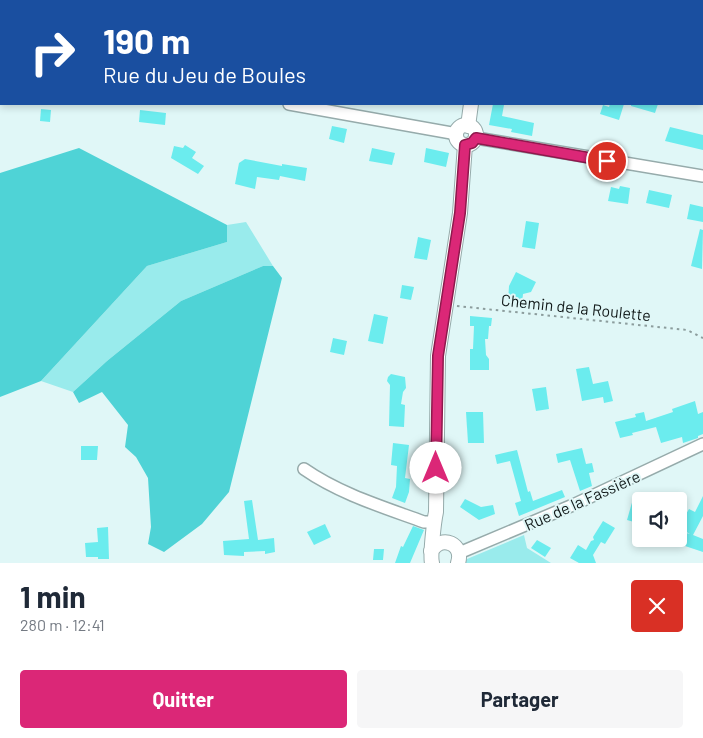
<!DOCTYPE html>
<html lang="fr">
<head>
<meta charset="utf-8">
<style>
	body { margin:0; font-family:Barlow,sans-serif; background:#f6f6f7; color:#1f2937; height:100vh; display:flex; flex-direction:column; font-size:19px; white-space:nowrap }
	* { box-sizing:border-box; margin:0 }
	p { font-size:16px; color:#747a83 }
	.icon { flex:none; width:28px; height:28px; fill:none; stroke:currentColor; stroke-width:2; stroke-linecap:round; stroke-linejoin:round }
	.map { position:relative; height:563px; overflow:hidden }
	.side { display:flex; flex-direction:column; background:#fff; flex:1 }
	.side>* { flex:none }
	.hud { position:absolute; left:0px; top:0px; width:704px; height:105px; box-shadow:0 2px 8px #0003; background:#1a4fa0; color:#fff; overflow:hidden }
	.buttons { position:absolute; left:632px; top:492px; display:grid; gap:10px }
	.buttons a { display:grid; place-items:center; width:55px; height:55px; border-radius:5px; background:#fff; box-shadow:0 2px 8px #0003; font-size:25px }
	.pin { position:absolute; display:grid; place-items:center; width:42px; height:42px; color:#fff; margin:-21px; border:2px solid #fff; border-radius:50%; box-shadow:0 1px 5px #0007 }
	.me { position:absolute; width:55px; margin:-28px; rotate:0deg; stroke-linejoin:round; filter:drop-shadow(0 0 4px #0008) }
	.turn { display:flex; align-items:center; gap:18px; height:105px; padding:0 20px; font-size:22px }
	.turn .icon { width:65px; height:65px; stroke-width:2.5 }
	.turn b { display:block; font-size:35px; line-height:42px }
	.round { display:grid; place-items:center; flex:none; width:52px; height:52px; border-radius:5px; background:#f6f6f7 }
	.head { display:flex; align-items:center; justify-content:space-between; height:85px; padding:0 20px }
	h1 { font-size:30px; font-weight:700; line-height:38px }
	.cta { display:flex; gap:10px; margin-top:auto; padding:10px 20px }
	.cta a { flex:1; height:58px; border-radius:5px; background:#db2777; color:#fff; font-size:20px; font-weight:700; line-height:58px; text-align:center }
	.cta a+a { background:#f6f6f7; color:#1f2937 }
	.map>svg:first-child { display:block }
</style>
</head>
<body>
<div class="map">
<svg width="703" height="563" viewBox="0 0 703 563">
	<rect width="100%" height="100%" fill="#e0f7f7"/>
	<g fill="#99ebec">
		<polygon points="246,222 273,266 263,266 181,301 107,361 73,392 41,381 147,266 227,242 227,225"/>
		<polygon points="524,535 527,548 551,563 464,563 467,559"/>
	</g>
	<g fill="#4fd3d6">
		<polygon points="79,148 227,225 227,242 147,266 41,381 0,397 0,173"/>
		<polygon points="263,266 273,266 282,278 229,492 202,524 164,552 148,544 151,527 148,478 136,457 125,447 128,425 102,392 79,403 73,392 107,361 181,301"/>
	</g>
	<g fill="#6becee">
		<polygon points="493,104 504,105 502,116 534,123 532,136 511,132 512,129 489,125"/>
		<polygon points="610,104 624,104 619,120 600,114 603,105 609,107"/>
		<polygon points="631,104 658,104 655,113 631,106"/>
		<polygon points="41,109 51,110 50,122 40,121"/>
		<polygon points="140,110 166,113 165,125 139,122"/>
		<polygon points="332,126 347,129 344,143 329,139"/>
		<polygon points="670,127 703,135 703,150 665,141"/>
		<polygon points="185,145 196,152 192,158 204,166 198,174 171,158 174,146 183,148"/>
		<polygon points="372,148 395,153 392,165 369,161"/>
		<polygon points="426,148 449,153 446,167 424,162"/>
		<polygon points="245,159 282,166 282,164 307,168 305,181 280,176 279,180 257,177 255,189 235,184 239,163"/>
		<polygon points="620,186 630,188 628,204 608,201 611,187 619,189"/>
		<polygon points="649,190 672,195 669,208 646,203"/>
		<polygon points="690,204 703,207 703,222 687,219"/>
		<polygon points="526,221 539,223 535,249 522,247"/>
		<polygon points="700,229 703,230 702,269 691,266"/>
		<polygon points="418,237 431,240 427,260 414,258"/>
		<polygon points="516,272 536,282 531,292 523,294 522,304 508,302 509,286"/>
		<polygon points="402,285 414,287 411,300 400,298"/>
		<polygon points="374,314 388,317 383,344 368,341"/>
		<polygon points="470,316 492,318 491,326 489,326 488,339 485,339 486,355 489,359 489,370 470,370 470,349 473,349 474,326 470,326"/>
		<polygon points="333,338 347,341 344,355 330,352"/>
		<polygon points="589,367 593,384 608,381 613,401 604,403 603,397 582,401 576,369"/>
		<polygon points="391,374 405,377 406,388 403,392 401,404 405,405 404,427 389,426 390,385 387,381 388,377"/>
		<polygon points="546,387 549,409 536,411 532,389"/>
		<polygon points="695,401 698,414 703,412 703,434 698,436 698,438 683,443 682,437 661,443 656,427 632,433 633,435 620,438 615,422 636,417 635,414 644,412 646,421 673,412 672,409"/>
		<polygon points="466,412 483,412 484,443 468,443"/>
		<polygon points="393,443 409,445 405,478 410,479 409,492 405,503 392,498 396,487 397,466 391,465"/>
		<polygon points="81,446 98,446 97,460 81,460"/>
		<polygon points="582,448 586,464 592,463 594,472 589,473 592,486 580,491 570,460 558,463 556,454"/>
		<polygon points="517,450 528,492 530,491 533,501 562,490 565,497 519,516 515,503 521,501 510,461 497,464 495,455"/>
		<polygon points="703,496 703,516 693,535 703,539 703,552 679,544 686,533 690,534 683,530 686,523 682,521 689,509 695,512"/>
		<polygon points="465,499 481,507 493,505 495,514 479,520 460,507"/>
		<polygon points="633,499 641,501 641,524 627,520"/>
		<polygon points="252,500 258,540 274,538 275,552 265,554 265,551 244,552 244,556 224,555 223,541 249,539 244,501"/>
		<polygon points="603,521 615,528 605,544 601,542 593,555 596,563 579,563 570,558 578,545 586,550 591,541 594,540 593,537"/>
		<polygon points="325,524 331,537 314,545 307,532"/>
		<polygon points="413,526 424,530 410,563 395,563 401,546 403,547"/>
		<polygon points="108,527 109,559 98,559 98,557 86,557 85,543 98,542 97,528"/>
		<polygon points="537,540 551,548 545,557 531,548"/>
		<polygon points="374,549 384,549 383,560 373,560"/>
	</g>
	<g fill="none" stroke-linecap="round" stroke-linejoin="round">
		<defs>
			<g id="minor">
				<polyline points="0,65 1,65"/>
				<polyline points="289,104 457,134"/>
				<polyline points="476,138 703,176"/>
				<path d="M304,469c36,25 79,38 120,53h10"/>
				<polyline points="459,553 573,505 703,444"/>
			</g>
			<g id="major">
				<polyline points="497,1 498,0"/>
				<circle cx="466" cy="135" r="10"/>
				<polyline points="468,126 471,104"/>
				<path d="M431,551c11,-17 33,-7 27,12"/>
				<path d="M432,563c-2,-7 2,-42 4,-51l2,-156 22,-143 5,-68"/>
			</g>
		</defs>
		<use href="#minor" stroke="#96abab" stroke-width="14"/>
		<use href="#major" stroke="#96abab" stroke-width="16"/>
		<polyline stroke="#8c9d9d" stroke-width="2" stroke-dasharray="2.5 4" stroke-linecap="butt" points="457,306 687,330 703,338"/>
		<use href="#minor" stroke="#fff" stroke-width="11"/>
		<use href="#major" stroke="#fff" stroke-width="14"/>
	</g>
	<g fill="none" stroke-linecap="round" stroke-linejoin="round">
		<defs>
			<polyline id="route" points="436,468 438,356 460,213 465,145 472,143 476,138 607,161"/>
		</defs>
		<use href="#route" stroke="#8e194d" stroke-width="12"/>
		<use href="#route" stroke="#db2777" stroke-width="9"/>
	</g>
	<g text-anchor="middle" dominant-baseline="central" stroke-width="4" stroke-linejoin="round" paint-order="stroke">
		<g font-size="16" fill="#101818" stroke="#e0f7f7">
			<text transform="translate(576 307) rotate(6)">Chemin de la Roulette</text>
			<text transform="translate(582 500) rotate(-24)">Rue de la Fassière</text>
		</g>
	</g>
</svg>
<div class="buttons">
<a><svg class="icon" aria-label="sound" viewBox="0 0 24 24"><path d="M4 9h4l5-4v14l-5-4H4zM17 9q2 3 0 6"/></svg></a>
</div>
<div class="pin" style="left:607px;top:161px;background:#d93025"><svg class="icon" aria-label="arrive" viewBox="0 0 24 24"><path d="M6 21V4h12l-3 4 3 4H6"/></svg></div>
<svg class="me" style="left:436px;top:468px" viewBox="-20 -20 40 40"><circle r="19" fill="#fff"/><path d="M0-13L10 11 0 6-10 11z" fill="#db2777"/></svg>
<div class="hud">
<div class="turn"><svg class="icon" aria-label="right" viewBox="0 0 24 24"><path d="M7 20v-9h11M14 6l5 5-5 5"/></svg><div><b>190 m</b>Rue du Jeu de Boules</div></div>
</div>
</div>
<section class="side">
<div class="head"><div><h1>1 min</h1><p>280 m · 12:41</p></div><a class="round" style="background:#d93025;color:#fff"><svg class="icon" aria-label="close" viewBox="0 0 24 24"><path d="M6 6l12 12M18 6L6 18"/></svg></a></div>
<div class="cta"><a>Quitter</a><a>Partager</a></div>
</section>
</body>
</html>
